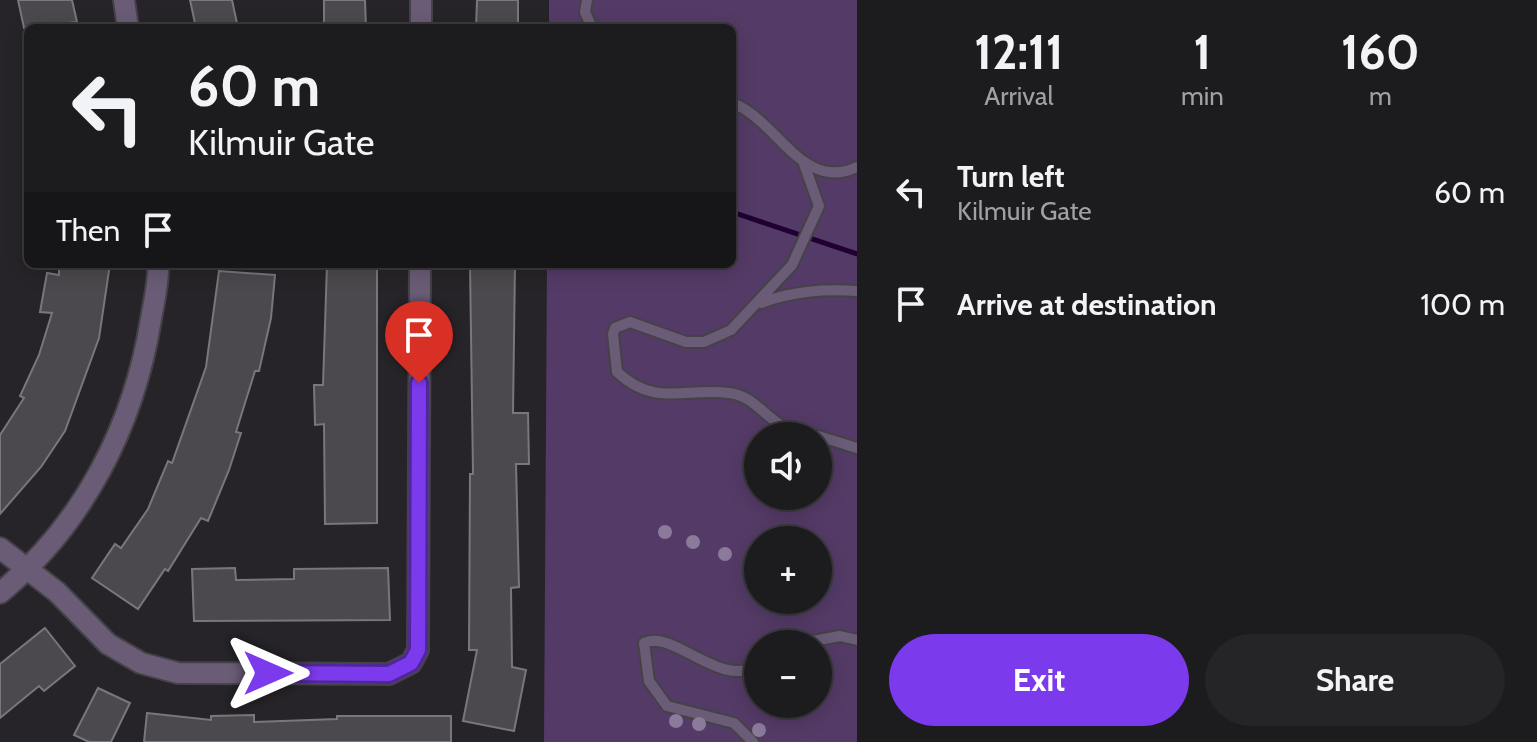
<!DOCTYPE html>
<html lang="en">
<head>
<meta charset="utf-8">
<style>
	body { margin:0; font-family:Cabin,sans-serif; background:#252427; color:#f1f3f6; height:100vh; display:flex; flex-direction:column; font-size:30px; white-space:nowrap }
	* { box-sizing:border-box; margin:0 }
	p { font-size:26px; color:#a0a1a4 }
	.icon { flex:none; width:44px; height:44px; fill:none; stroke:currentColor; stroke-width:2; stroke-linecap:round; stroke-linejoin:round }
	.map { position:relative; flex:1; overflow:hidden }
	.sheet { display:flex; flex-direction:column; background:#1c1b1e; width:680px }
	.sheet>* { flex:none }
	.guide { position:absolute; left:24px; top:24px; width:712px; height:244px; border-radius:12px; box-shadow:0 4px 20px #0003,0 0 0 2px #3a393c; background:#1c1b1e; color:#f1f3f6; overflow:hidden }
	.tools { position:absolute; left:744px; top:422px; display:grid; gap:16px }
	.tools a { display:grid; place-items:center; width:88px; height:88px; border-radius:50%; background:#1c1b1e; box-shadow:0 4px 20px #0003,0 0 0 2px #3a393c; font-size:40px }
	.pin { position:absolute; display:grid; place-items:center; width:68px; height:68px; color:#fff; margin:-82px -34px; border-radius:50% 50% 50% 0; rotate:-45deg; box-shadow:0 0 8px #0007 }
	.pin .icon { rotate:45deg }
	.me { position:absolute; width:88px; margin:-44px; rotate:90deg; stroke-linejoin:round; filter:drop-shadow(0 0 6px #0008) }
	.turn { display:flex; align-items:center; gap:28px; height:168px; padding:0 32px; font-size:36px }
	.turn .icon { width:104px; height:104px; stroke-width:2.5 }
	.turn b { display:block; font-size:56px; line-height:68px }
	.then { display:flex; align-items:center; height:76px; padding:0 32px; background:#0003; gap:16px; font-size:30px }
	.eta { display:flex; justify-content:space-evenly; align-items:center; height:136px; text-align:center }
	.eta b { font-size:48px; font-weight:800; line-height:56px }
	.button { display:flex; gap:16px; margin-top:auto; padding:16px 32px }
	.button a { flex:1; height:92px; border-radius:48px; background:#7c3aed; color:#fff; font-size:32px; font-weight:800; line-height:92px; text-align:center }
	.button a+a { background:#252427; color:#f1f3f6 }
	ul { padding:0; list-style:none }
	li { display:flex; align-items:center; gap:24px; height:112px; padding:0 32px }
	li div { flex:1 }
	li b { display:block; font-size:30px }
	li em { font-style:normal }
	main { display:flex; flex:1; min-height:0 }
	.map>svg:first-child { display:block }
</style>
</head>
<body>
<main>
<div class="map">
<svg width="857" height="742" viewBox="0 0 857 742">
	<rect width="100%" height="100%" fill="#262428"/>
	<path fill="#543b67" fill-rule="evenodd" d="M549,0h308v742h-313l3,-478h185v-236h-183zM758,436h60v60h-60zM758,540h60v60h-60zM758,644h60v60h-60z"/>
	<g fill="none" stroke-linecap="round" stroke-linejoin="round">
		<polyline stroke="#200033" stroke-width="5" points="732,212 857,254"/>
	</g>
	<g fill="#4b494d" stroke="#79777b" stroke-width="2">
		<polygon points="18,0 72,0 77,22 24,28"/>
		<polygon points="190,0 232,0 238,28 196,28"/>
		<polygon points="324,0 365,0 366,28 324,28"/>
		<polygon points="477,0 518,0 518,28 476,28"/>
		<polygon points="59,264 110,264 99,338 65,431 41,467 0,514 0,435 24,398 20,396 39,355 52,313 40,312 47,273 59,275"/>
		<polygon points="327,264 377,264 377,523 325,524 324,424 315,425 314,385 323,385"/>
		<polygon points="470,264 515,264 513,413 528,413 529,464 516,464 519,587 511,588 512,667 526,670 514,731 463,721 477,650 469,650 470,474 473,474"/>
		<polygon points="219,271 275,275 271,318 259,371 255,371 236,432 241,433 229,470 208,521 201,518 168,571 165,569 138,609 92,578 115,544 121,548 148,509 168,461 172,463 206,367"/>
		<polygon points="235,568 236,580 294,579 294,569 388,568 390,620 194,621 192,569"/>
		<polygon points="45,628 75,666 44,691 39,686 0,718 0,664"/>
		<polygon points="98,688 130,703 111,742 89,742 74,735"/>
		<polygon points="147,713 211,720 211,716 254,715 254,722 337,719 337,716 451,716 451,742 144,742"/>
	</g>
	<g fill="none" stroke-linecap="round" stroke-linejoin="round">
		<defs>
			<g id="service">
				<polyline points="587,0 585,12 592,28"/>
				<path d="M732,103c45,16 70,90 125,64"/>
				<path d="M804,164l15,42 -27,59 -61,65 -27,12h-18l-56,-20 -15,6 -2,6 4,38c39,36 68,15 112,21 24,3 33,21 52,32 9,6 25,8 36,11"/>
				<path d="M761,303c32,-12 62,-14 96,-12"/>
				<polyline points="818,436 857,448"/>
				<polyline points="797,644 840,636 857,640"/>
				<path d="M753,742l-19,-19 -67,-17 -18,-25 -5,-38c28,-15 77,47 114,22"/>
			</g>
			<g id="minor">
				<polyline points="124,0 128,28"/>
				<polyline points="421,28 421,0"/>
				<polyline points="0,548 57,592 108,644 141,663 178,673 389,674 411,663 418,650 420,264"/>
				<path d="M0,593c84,-69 134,-168 151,-274 3,-18 8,-37 7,-55"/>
			</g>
		</defs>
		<use href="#service" stroke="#444246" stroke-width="14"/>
		<use href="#minor" stroke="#444246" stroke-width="24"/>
		<use href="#service" stroke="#6a5c76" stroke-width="10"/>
		<use href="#minor" stroke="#6a5c76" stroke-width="20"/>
	</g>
	<g fill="#8b7a99">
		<circle cx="665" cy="532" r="7"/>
		<circle cx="693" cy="542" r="7"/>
		<circle cx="725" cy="554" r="7"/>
		<circle cx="676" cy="721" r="7"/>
		<circle cx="699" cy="724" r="7"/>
		<circle cx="759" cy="730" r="7"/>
	</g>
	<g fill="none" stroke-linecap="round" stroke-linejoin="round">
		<defs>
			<polyline id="route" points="268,673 389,674 411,663 418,650 419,383"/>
		</defs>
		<use href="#route" stroke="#51269a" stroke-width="20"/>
		<use href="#route" stroke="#7c3aed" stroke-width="14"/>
	</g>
</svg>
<div class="tools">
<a><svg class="icon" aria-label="sound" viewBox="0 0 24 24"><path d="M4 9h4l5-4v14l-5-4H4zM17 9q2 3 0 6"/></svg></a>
<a>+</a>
<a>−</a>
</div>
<div class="pin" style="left:419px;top:383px;background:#d93025"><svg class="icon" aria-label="arrive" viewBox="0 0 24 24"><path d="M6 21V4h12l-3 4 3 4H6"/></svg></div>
<svg class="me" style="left:268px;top:673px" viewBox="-20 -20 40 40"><path d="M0-17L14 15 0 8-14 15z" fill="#7c3aed" stroke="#fff" stroke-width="4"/></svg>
<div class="guide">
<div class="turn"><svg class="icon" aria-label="left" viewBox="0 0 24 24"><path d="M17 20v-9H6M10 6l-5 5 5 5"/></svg><div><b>60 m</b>Kilmuir Gate</div></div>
<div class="then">Then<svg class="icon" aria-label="arrive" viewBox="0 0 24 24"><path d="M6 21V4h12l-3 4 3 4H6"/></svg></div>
</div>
</div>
<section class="sheet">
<div class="eta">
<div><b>12:11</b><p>Arrival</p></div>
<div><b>1</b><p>min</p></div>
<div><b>160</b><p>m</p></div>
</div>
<ul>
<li><svg class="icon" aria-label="left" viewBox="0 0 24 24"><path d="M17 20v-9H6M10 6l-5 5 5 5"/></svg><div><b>Turn left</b><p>Kilmuir Gate</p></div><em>60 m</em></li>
<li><svg class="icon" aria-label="arrive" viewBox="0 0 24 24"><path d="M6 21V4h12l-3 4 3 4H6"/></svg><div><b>Arrive at destination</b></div><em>100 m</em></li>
</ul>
<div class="button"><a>Exit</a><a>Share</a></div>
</section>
</main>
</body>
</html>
